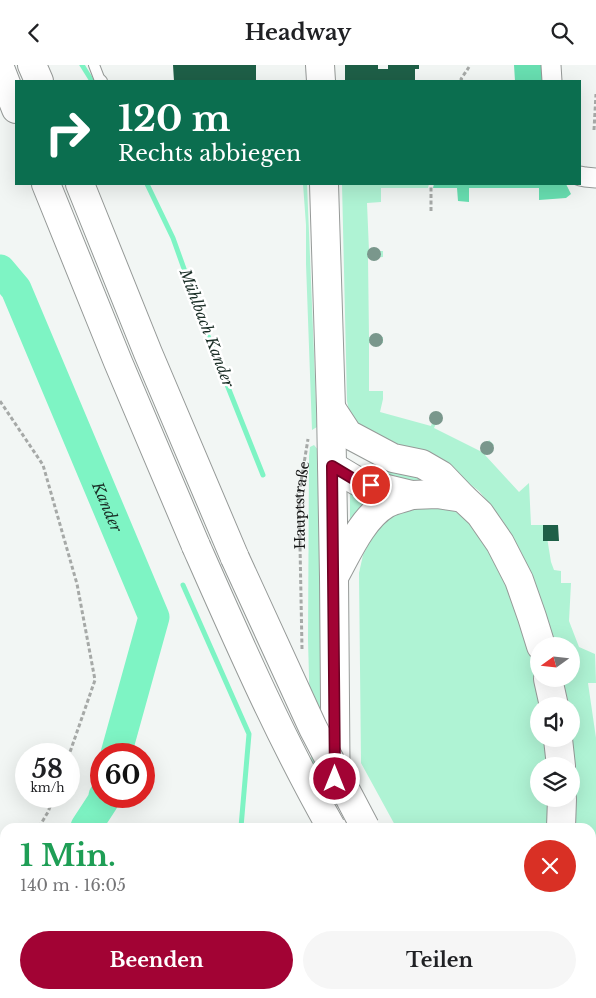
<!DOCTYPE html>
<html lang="de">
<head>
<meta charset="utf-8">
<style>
	body { margin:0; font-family:"Libre Baskerville",serif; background:#f6f6f6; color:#202124; height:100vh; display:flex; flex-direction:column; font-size:19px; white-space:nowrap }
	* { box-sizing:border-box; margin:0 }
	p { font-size:16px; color:#757577 }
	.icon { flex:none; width:28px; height:28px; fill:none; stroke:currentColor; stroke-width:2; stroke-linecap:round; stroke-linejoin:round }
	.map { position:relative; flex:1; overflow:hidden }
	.drawer { position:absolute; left:0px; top:758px; width:596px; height:176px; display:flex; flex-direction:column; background:#fff; border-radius:15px 15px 0 0; box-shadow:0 5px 20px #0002 }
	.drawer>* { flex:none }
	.hud { position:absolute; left:15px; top:15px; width:566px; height:105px; border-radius:0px; box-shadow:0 5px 20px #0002; background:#0b6e4f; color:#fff; overflow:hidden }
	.needle { width:32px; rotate:255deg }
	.fabs { position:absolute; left:530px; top:572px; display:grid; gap:10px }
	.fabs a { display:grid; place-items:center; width:50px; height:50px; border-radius:50%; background:#fff; box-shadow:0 5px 20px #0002; font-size:25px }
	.speed { position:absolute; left:15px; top:678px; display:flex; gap:10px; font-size:25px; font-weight:700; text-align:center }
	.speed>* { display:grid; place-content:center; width:65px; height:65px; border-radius:50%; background:#fff; box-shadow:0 5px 20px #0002; line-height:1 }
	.speed small { font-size:12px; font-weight:400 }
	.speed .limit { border:8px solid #d22; background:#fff; color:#111 }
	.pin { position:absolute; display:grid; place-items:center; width:42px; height:42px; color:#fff; margin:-21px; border:2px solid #fff; border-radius:50%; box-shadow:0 1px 5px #0007 }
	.me { position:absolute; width:55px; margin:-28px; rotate:0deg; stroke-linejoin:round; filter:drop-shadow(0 0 4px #0008) }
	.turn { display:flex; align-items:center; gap:18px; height:105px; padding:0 20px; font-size:22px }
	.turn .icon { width:65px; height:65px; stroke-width:2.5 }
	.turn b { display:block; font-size:35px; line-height:42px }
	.round { display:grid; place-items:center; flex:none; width:52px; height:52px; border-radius:26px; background:#f6f6f6 }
	.summary { display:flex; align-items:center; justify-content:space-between; height:85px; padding:0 20px }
	h1 { font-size:30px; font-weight:700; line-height:38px; color:#1e9e55 }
	.button { display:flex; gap:10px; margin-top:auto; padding:10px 20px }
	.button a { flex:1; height:58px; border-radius:30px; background:#a20334; color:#fff; font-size:20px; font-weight:700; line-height:58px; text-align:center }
	.button a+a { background:#f6f6f6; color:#202124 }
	header { display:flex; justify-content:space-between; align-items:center; height:65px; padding:0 20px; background:#fff; font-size:22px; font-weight:700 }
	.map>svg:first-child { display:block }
</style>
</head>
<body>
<header><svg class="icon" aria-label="back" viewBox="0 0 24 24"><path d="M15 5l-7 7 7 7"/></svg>Headway<svg class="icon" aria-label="search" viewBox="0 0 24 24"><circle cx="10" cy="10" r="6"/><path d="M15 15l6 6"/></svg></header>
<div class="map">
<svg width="596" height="933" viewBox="0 0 596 933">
	<rect width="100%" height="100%" fill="#f2f6f4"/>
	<g fill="#aff3d4">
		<polygon points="303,119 307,119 317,362 312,365 306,199 306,160"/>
		<path d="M342,119h87l-1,4h-47v14l-14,1 2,48h14v6l-15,1 1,79h14v6h-14v48h14v8l-3,13 51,14 4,-12 5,1 -6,13 48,24 7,-12 5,5 -9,10 34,37 10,-9 2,42h14l6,37 3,8 7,1v12h10l-2,38 10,26 16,7 1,29h-8l8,55v138l-5,1v-50h-17c2,-40 -3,-80 -3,-121h-5l-5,-27h10v-33h-18l-31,-89 -19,-36 -24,-30 -32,-24 -81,-29 -16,-23 -3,-14z"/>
		<polygon points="314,380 319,386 324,762 313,762 308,575 309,391 310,382"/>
		<polygon points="377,402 395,403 413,406 440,422 359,406 364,403"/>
		<polygon points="350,427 381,431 350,462"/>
		<polygon points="446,442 473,456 483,465 530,574 539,607 545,641 539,641 539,674 550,674 553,701 539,701 539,734 554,734 554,762 396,762 361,698 359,508 363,490 377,463 392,450 407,443"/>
		<polygon points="362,929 401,929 404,933 362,933"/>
	</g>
	<g fill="#68dfb1">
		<polygon points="514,0 543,0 543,16 515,16"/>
		<polygon points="434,119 566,119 571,129 566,133 539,135 539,123 469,123 469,137 458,136 457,123 433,123"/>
	</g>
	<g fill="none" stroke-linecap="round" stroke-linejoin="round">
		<g stroke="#7ef4c4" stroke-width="5">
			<polyline points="82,0 92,16"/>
			<polyline points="147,119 173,173 212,282 263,410"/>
			<polyline points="183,520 249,669 241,762"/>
			<polyline points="262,929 263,933"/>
		</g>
		<g stroke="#7ef4c4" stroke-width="31">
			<path id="s1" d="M0,205l16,19 138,328 -38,137"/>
			<polyline points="86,762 103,736 104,731"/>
			<polyline points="5,895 3,899 5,910"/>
		</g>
	</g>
	<g fill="#1e5f47">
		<polygon points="173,0 256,0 256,16 174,16"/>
		<polygon points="345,0 378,0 378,4 388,4 388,0 419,0 419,4 415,4 415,16 345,16"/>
		<polygon points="543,460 558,460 559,476 543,476"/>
	</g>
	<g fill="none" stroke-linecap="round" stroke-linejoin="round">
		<defs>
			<polyline id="lane" points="94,0 99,13 102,16"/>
			<g id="street">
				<polyline points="551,0 552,16"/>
				<polyline points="580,111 585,112 596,113"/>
			</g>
			<g id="primary">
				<polyline points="320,0 321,16"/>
				<polyline points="324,119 331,343 334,512 336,762"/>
				<polyline points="339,929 339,933"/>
			</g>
			<g id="highway">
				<polyline points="32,0 39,16"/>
				<polyline points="0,3 16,44"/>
				<polyline points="46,119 118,297 196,481"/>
				<polyline points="80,119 148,288 235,493"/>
				<polyline points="331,343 348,369 393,393 422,399 441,410 463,433 480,449 500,478 519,515 532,552 541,581"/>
				<polyline points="332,401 357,416 371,420 412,430 437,429 463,433"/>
				<path d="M334,512c13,-23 28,-59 52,-73 7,-4 18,-6 26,-9"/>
				<polyline points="548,614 554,641"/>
				<polyline points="558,674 561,701"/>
				<polyline points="561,762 562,734"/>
				<polyline points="433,929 436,933"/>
				<polyline points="470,929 473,933"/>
				<polyline points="559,929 559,933"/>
			</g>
		</defs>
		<use href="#lane" stroke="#969a98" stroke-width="12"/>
		<use href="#street" stroke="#969a98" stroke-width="21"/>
		<use href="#primary" stroke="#969a98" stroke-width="30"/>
		<use href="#highway" stroke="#969a98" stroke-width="30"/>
		<g stroke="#a6a9a7" stroke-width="3" stroke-dasharray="4 2.5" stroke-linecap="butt">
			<polyline points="462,16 461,14 469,2"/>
			<polyline points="594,65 596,29"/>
			<polyline points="431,146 431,119"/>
			<polyline points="0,336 43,400 77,519 95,615 69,690"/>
			<path id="s2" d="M302,584l-3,-155 9,-55"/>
			<polyline points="39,762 48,747 54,731"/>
			<polyline points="0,823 5,815"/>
			<polyline points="312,929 313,933"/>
		</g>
		<use href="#lane" stroke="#fff" stroke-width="10"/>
		<use href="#street" stroke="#fff" stroke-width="19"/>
		<use href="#primary" stroke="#fff" stroke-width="28"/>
		<use href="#highway" stroke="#fff" stroke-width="28"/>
		<defs>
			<g id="highway-bridge">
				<path d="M196,481c42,95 84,191 135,281"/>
				<polyline points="235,493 313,663 365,762"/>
			</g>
		</defs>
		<use href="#highway-bridge" stroke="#969a98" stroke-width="30" stroke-linecap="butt"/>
		<use href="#highway-bridge" stroke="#fff" stroke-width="28"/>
	</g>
	<g fill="#7a978c">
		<circle cx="374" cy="189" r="7"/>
		<circle cx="376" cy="275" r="7"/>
		<circle cx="436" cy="353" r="7"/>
		<circle cx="487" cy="383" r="7"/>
	</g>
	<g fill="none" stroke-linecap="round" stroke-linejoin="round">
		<defs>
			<polyline id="route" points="335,714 332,401 357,416 371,420"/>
		</defs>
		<use href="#route" stroke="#690222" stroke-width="12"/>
		<use href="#route" stroke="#a20334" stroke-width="9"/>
	</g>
	<g text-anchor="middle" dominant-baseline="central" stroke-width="5" stroke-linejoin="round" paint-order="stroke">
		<g font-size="14" fill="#141514" stroke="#fff">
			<text stroke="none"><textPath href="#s2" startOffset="144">Hauptstraße</textPath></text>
		</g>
		<g font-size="15" font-style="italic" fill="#1a2e26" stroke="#fff">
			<text transform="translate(207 263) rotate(69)">Mühlbach Kander</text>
			<text stroke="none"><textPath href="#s1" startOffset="261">Kander</textPath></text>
		</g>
	</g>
</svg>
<div class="fabs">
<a><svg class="needle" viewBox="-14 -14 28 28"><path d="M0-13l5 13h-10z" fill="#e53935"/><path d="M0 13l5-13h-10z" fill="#757577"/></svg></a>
<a><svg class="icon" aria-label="sound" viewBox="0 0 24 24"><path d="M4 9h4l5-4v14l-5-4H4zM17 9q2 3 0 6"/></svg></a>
<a><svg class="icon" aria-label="layers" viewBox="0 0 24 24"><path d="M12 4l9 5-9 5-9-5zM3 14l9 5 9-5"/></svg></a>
</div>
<div class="speed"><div>58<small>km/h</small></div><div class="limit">60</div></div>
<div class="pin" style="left:371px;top:420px;background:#d93025"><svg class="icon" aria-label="arrive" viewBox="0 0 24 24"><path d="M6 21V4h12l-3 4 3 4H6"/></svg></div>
<svg class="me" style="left:335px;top:714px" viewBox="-20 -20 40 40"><circle r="17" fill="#a20334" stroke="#fff" stroke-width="3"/><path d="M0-11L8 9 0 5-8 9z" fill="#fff"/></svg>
<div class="hud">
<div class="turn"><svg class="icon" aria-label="right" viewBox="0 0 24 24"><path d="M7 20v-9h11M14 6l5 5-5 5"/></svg><div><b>120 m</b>Rechts abbiegen</div></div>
</div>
<section class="drawer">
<div class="summary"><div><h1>1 Min.</h1><p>140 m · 16:05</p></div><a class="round" style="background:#d93025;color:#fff"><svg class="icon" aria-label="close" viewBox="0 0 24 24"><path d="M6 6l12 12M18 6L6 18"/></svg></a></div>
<div class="button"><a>Beenden</a><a>Teilen</a></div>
</section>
</div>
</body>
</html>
